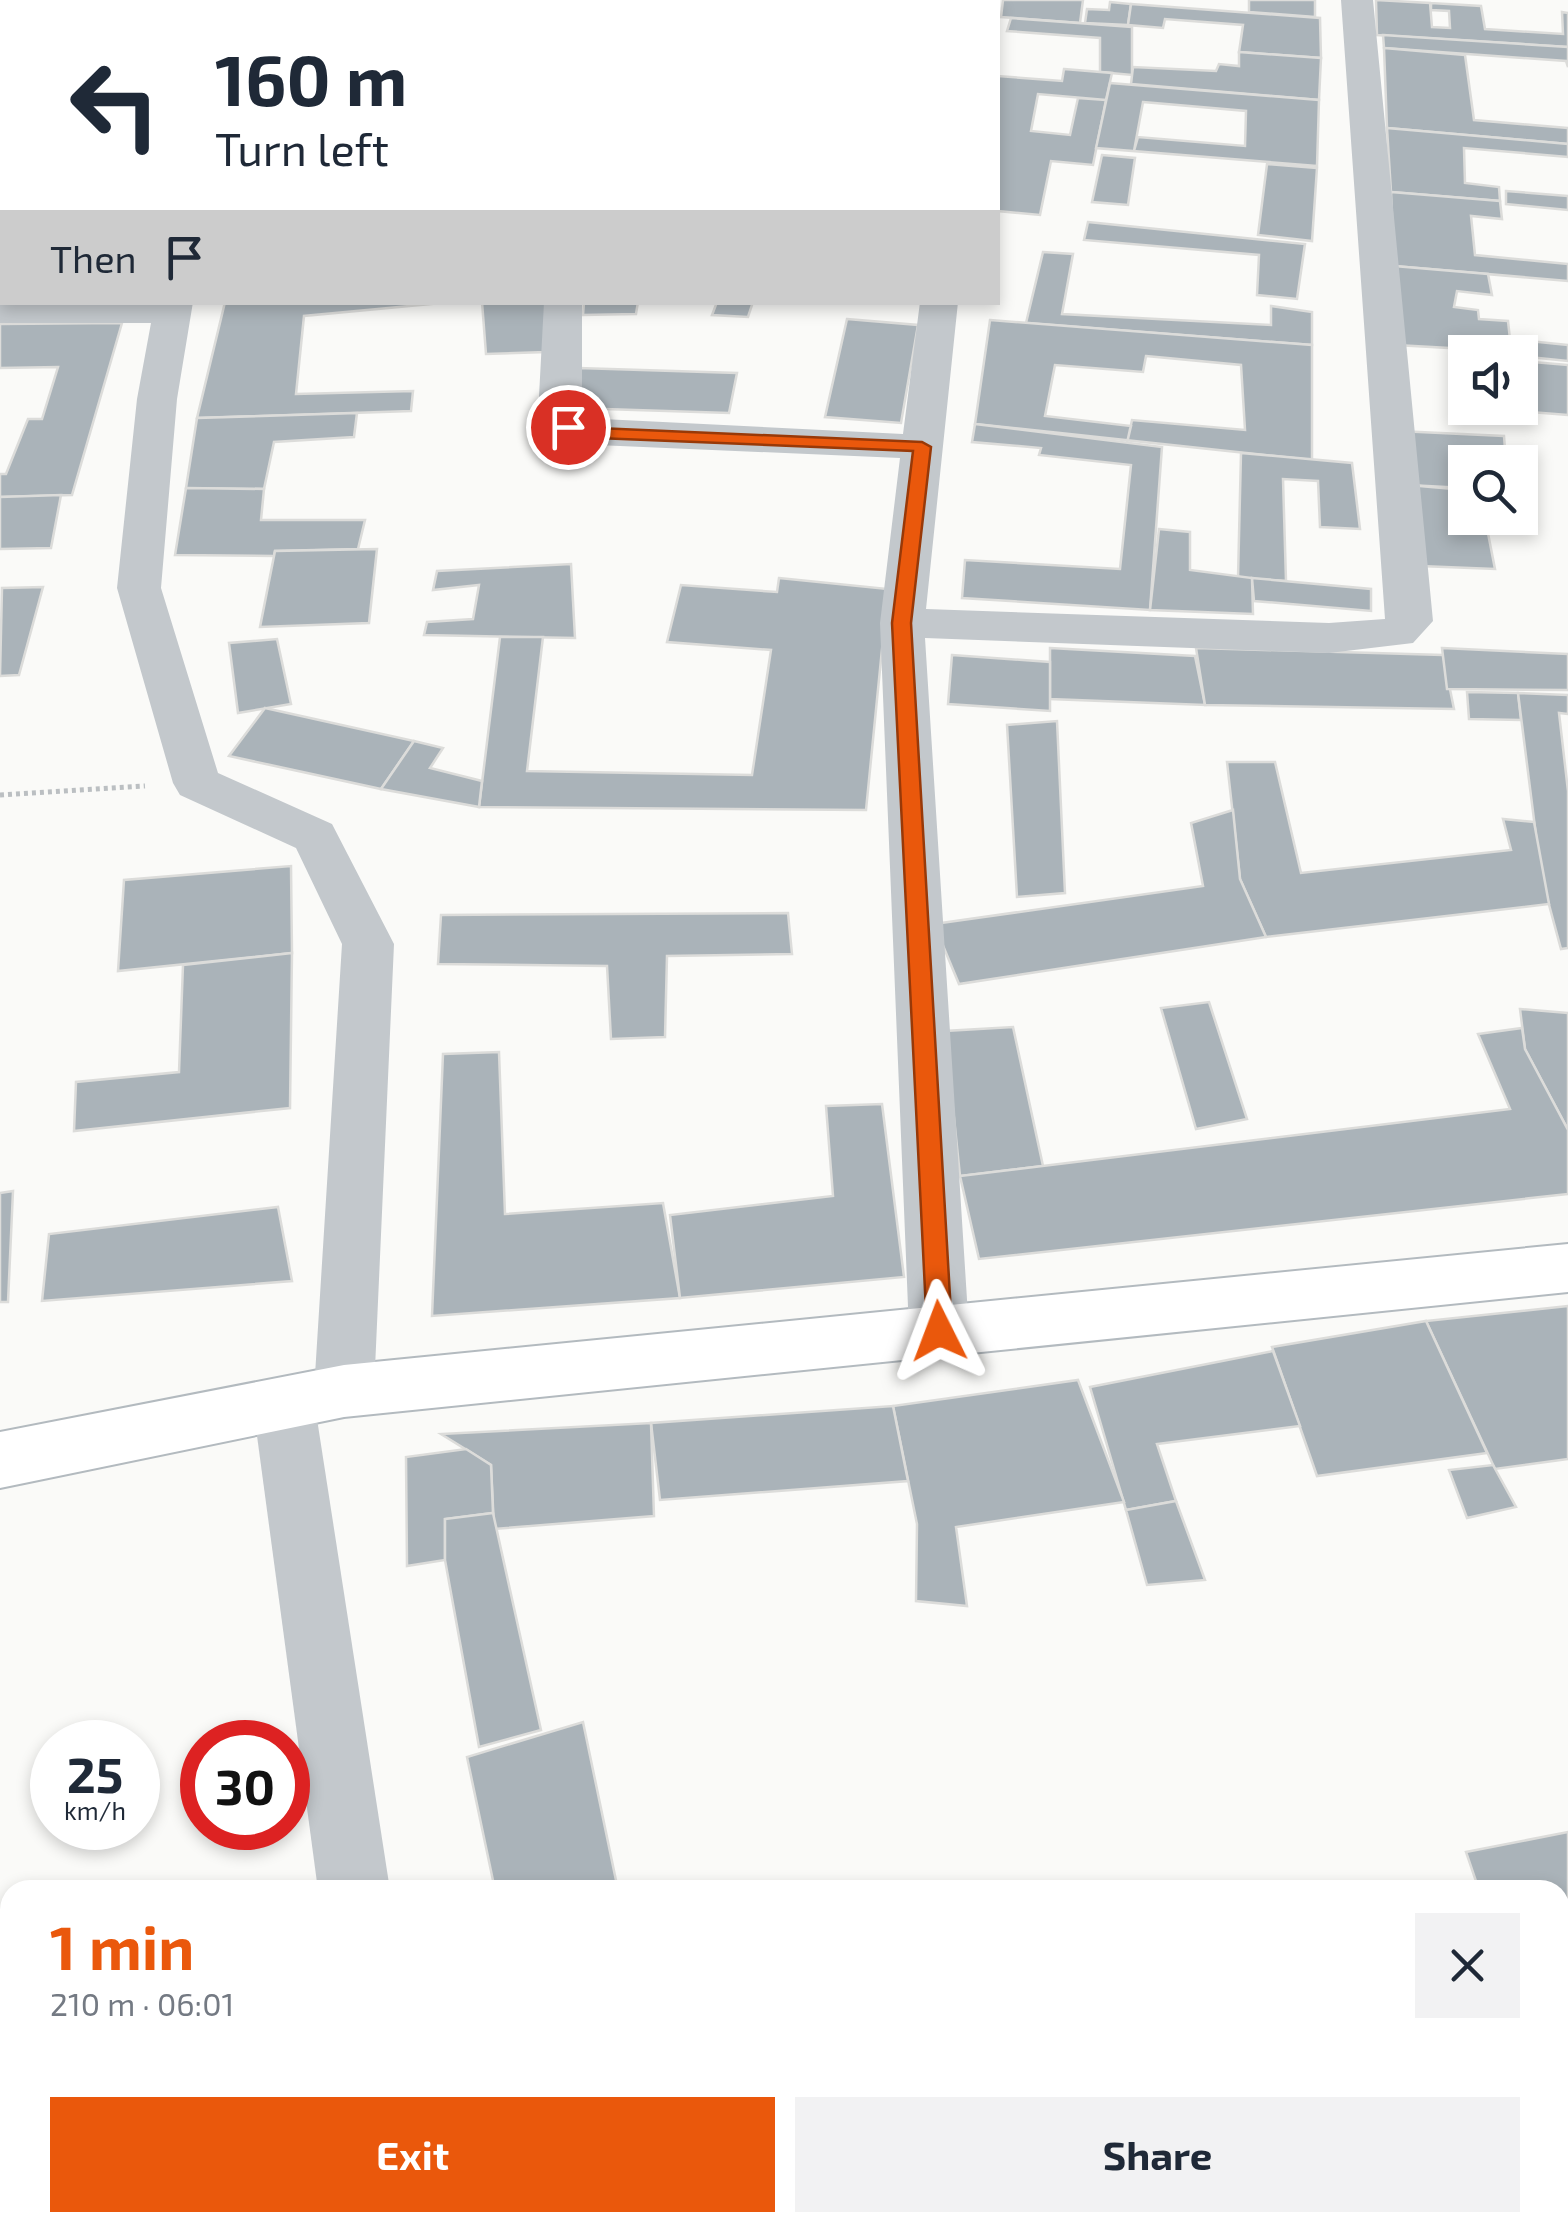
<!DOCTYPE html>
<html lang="en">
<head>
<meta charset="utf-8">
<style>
	body { margin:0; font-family:"Exo 2",sans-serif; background:#f2f2f3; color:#1f2937; height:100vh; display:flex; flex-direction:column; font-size:38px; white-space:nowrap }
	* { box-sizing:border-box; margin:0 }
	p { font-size:32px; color:#747a83 }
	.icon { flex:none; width:55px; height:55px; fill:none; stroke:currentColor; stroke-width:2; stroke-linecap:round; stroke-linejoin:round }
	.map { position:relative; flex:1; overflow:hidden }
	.panel { position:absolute; left:0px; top:1880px; width:1570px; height:352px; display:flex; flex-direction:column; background:#fff; border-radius:30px 30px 0 0; box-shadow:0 5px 15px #0003 }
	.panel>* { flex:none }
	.hud { position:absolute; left:0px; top:0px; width:1000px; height:305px; box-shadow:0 5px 15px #0003; background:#fff; color:#1f2937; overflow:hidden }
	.buttons { position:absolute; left:1448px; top:335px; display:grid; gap:20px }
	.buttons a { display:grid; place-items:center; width:90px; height:90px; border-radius:0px; background:#fff; box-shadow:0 5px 15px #0003; font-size:50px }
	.speed { position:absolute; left:30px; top:1720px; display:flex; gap:20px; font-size:50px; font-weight:700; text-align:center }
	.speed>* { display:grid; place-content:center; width:130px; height:130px; border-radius:50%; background:#fff; box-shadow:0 5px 15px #0003; line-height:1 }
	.speed small { font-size:25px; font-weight:400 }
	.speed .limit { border:15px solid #d22; background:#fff; color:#111 }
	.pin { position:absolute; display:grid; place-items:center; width:85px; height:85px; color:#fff; margin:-42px; border:5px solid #fff; border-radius:50%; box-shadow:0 2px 10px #0007 }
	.me { position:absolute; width:110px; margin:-55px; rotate:357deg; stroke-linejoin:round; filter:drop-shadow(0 0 8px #0008) }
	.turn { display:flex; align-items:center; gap:35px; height:210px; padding:0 50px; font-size:45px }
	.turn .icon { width:130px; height:130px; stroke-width:2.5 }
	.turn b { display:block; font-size:70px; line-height:85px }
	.then { display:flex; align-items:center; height:95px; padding:0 50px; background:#0003; gap:20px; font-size:38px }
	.round { display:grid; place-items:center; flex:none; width:105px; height:105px; border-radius:0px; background:#f2f2f3 }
	.summary { display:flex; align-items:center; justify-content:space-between; height:170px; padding:0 50px }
	h1 { font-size:60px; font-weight:700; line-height:75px; color:#ea580c }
	.cta { display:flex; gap:20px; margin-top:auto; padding:20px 50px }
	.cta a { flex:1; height:115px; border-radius:0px; background:#ea580c; color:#fff; font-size:40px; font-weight:700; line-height:115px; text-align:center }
	.cta a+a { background:#f2f2f3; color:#1f2937 }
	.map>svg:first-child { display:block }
</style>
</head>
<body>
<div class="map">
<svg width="1568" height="2231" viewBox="0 0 1568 2231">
	<rect width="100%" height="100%" fill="#fafaf8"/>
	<g fill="#aab3b9" stroke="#dcdcda" stroke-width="2.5" fill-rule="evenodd">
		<polygon points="34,0 178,0 33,2"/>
		<polygon points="830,0 949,0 830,2"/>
		<polygon points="1003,0 1083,0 1080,23 1001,17"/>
		<polygon points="1249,0 1315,0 1315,17 1249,12"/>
		<polygon points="1376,0 1430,3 1432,27 1450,28 1449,11 1431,10 1431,3 1481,6 1485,29 1563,34 1562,12 1568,13 1568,47 1377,35"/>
		<polygon points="1110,2 1131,4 1128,25 1085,23 1087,9 1109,10"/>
		<polygon points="1131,4 1320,18 1321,58 1239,52 1243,25 1165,19 1163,28 1128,25"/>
		<polygon points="1011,18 1132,27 1132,75 1100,72 1100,38 1007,31"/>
		<polygon points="1383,35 1568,47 1568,67 1566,61 1384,48"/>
		<polygon points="1384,48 1465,55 1474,120 1568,128 1568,144 1387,128"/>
		<polygon points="1239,52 1321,58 1319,100 1131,84 1133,67 1216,71 1219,64 1239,66"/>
		<polygon points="1064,69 1112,73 1106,100 1038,94 1031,131 1070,135 1078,98 1106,100 1093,165 1051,161 1040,215 998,211 998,76 1062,81"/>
		<path d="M1110,83l209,17 -2,66 -221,-18zM1143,102l103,9 -1,35 -107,-9 -4,14z"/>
		<polygon points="1387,128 1568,144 1568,157 1464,148 1465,183 1499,187 1500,201 1391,192"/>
		<polygon points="1102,155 1135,158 1128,205 1092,202"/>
		<polygon points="1267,164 1317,168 1312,241 1258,235"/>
		<polygon points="1506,191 1568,196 1568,210 1506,204"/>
		<polygon points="1391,192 1500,201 1502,219 1471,216 1475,255 1568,264 1568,281 1394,266"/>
		<polygon points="1088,222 1305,244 1297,299 1257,295 1259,255 1084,240"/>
		<polygon points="1043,252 1073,254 1062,314 1271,325 1271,306 1312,312 1312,345 1026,323"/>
		<polygon points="1394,266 1488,274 1492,295 1457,291 1454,307 1478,310 1479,319 1508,321 1510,339 1568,345 1568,361 1520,356 1520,352 1396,345"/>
		<polygon points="225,302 452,302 304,316 296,394 413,391 411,411 197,418"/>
		<polygon points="482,302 546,302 546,352 486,354"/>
		<polygon points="584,302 638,302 636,314 583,315"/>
		<polygon points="717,302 753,302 748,317 712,315"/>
		<polygon points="847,319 918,325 901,423 825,417"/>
		<path d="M990,320l322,25v115l-337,-36zM1146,356l95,9 4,65 -113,-10 -5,23 4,-17 -86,-10 10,-51 88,7z"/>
		<polygon points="122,323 72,495 0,497 0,474 6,474 28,419 42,419 58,367 0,368 0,324"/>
		<polygon points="1520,361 1568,365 1568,415 1504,410 1520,408"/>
		<polygon points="578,368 737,373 729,413 573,408"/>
		<polygon points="357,413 354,437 274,442 264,489 186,488 197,418"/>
		<polygon points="975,424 1162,447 1150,610 962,598 965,560 1120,569 1131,465 1039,455 1041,448 972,442"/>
		<polygon points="1398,431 1504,436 1506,462 1465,462 1465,488 1408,485"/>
		<polygon points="1241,453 1352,463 1360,529 1320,527 1318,481 1283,479 1286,581 1238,578"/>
		<polygon points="1408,485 1465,490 1465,518 1485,518 1495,569 1420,566"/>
		<polygon points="186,488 264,489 261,520 365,520 358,549 275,551 274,556 175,555"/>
		<polygon points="61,495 51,548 0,549 0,497"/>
		<polygon points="1159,529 1190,532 1190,570 1252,578 1253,614 1150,610"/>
		<polygon points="377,549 369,623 260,627 275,551"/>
		<polygon points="571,564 575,638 424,635 427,622 473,619 479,585 433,590 437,571"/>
		<polygon points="779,578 888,589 866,810 479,807 500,637 543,637 527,771 752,775 771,650 667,642 681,585 777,592"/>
		<polygon points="1252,578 1371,589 1371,611 1254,601"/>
		<polygon points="43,587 19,675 0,676 2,588"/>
		<polygon points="277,639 291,704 238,713 229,643"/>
		<polygon points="1050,648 1195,656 1205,705 1050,699"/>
		<polygon points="1196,648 1443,655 1454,709 1205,705"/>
		<polygon points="1442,648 1568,654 1568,690 1447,689"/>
		<polygon points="952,655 1050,662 1050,711 948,704"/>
		<polygon points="1467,692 1518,693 1521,720 1469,719"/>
		<polygon points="1518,693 1568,695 1568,714 1559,713 1568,791 1568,948 1561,949 1541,875"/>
		<polygon points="265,708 414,741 381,789 229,756"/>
		<polygon points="1057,721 1065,893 1017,897 1007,725"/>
		<polygon points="414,741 443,748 430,768 482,781 479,807 381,789"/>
		<polygon points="1227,762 1275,762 1301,873 1511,850 1503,819 1534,822 1549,904 1266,937 1240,879"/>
		<polygon points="1233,810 1240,879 1266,937 959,984 934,924 1203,886 1191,823"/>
		<polygon points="291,866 292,953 118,971 124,880"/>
		<polygon points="788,913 792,954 667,956 665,1037 611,1039 607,966 438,964 441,915"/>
		<polygon points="292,953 290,1108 74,1131 76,1082 179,1072 183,965"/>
		<polygon points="1209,1002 1247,1119 1196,1129 1161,1008"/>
		<polygon points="1520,1009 1568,1013 1568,1130 1525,1049"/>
		<polygon points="1013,1027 1043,1166 960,1176 945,1031"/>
		<polygon points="1522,1028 1525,1049 1568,1130 1568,1194 979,1259 960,1176 1510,1109 1478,1034"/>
		<polygon points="499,1052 505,1214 663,1203 680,1298 432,1316 443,1054"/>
		<polygon points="882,1104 904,1277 680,1298 670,1215 833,1196 826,1106"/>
		<polygon points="13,1191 8,1302 0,1302 0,1193"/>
		<polygon points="278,1207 292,1281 42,1301 49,1234"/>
		<polygon points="1568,1306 1568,1459 1495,1469 1426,1321"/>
		<polygon points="1426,1321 1487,1453 1317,1476 1272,1347"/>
		<polygon points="1273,1351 1300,1426 1157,1444 1176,1501 1126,1510 1090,1387"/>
		<polygon points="1078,1380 1124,1502 956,1527 967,1606 916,1601 917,1524 893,1406"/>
		<polygon points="893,1406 908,1481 660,1500 651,1423"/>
		<polygon points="651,1423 654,1516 494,1529 491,1465 441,1434"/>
		<polygon points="466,1449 491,1465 493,1513 445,1519 445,1560 407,1566 406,1457"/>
		<polygon points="1493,1465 1516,1507 1467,1518 1449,1470"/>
		<polygon points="1176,1501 1205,1580 1147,1585 1126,1510"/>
		<polygon points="493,1513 541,1730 479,1747 445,1560 445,1519"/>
		<polygon points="583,1722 618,1890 495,1890 467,1757"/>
		<polygon points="1568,1832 1568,1914 1560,1916 1560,1890 1479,1890 1466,1852"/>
		<polygon points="1568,1917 1568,1992 1567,1992 1560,1973 1560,1918"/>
		<polygon points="1560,1973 1568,1994 1568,2039 1560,2040"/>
		<polygon points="1568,2039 1568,2150 1560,2131 1560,2040"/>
		<polygon points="572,2222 698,2222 700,2231 573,2231"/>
	</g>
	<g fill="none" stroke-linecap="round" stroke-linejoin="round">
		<defs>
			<polygon id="secondary" points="1568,1244 1568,1292 344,1417 0,1488 0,1432 344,1365"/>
		</defs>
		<use href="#secondary" stroke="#b3babf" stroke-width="4"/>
		<polyline stroke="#bbbfc2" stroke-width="5" stroke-dasharray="4 4" stroke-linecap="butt" points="0,795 145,786"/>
		<g fill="#c3c8cc" fill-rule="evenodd">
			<rect x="195" y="0" width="32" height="2"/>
			<rect x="958" y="0" width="32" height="2"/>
			<polygon points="1341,0 1373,0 1433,621 1413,643 1329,653 925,638 969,1331 960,1349 939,1356 918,1349 909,1331 880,623 900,458 597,445 554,436 538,415 544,302 582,302 582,418 903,434 920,302 958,302 926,609 1329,623 1385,619"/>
			<polygon points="0,145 2,146 2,167 0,167"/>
			<polygon points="0,299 193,302 177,399 161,588 218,773 332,824 394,944 374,1391 365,1410 344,1417 323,1410 314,1391 342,944 296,848 180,795 173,783 117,588 137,399 151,323 0,323"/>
			<polygon points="284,1379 306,1387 315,1406 390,1890 318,1890 253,1406 262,1387"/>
			<polygon points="364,2222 442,2222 443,2231 365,2231"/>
		</g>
		<use href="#secondary" fill="#fff" fill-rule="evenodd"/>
	</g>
	<polygon fill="#ea580c" stroke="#983908" stroke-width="2.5" points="568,422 597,428 922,442 931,447 911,623 952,1331 948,1339 939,1342 927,1331 892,623 913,451 597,438 562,431 560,427"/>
</svg>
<div class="buttons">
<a><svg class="icon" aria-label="sound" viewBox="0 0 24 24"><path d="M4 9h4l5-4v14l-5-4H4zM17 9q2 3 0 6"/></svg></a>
<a><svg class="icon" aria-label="search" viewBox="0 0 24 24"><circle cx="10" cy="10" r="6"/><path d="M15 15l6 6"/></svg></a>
</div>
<div class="speed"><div>25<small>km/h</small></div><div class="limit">30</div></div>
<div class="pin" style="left:568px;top:427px;background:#d93025"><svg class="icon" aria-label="arrive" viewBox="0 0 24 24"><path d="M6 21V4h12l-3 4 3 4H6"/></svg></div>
<svg class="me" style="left:939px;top:1331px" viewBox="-20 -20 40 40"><path d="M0-17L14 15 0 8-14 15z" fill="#ea580c" stroke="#fff" stroke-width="4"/></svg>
<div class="hud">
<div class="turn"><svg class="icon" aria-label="left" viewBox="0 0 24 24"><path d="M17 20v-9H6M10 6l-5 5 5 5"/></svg><div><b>160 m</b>Turn left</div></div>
<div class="then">Then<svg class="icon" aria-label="arrive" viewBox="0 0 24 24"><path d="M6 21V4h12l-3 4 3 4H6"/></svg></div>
</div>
<section class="panel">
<div class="summary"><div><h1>1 min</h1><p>210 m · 06:01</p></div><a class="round"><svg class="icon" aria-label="close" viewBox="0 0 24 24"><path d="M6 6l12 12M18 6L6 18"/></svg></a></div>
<div class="cta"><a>Exit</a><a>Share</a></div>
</section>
</div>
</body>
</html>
